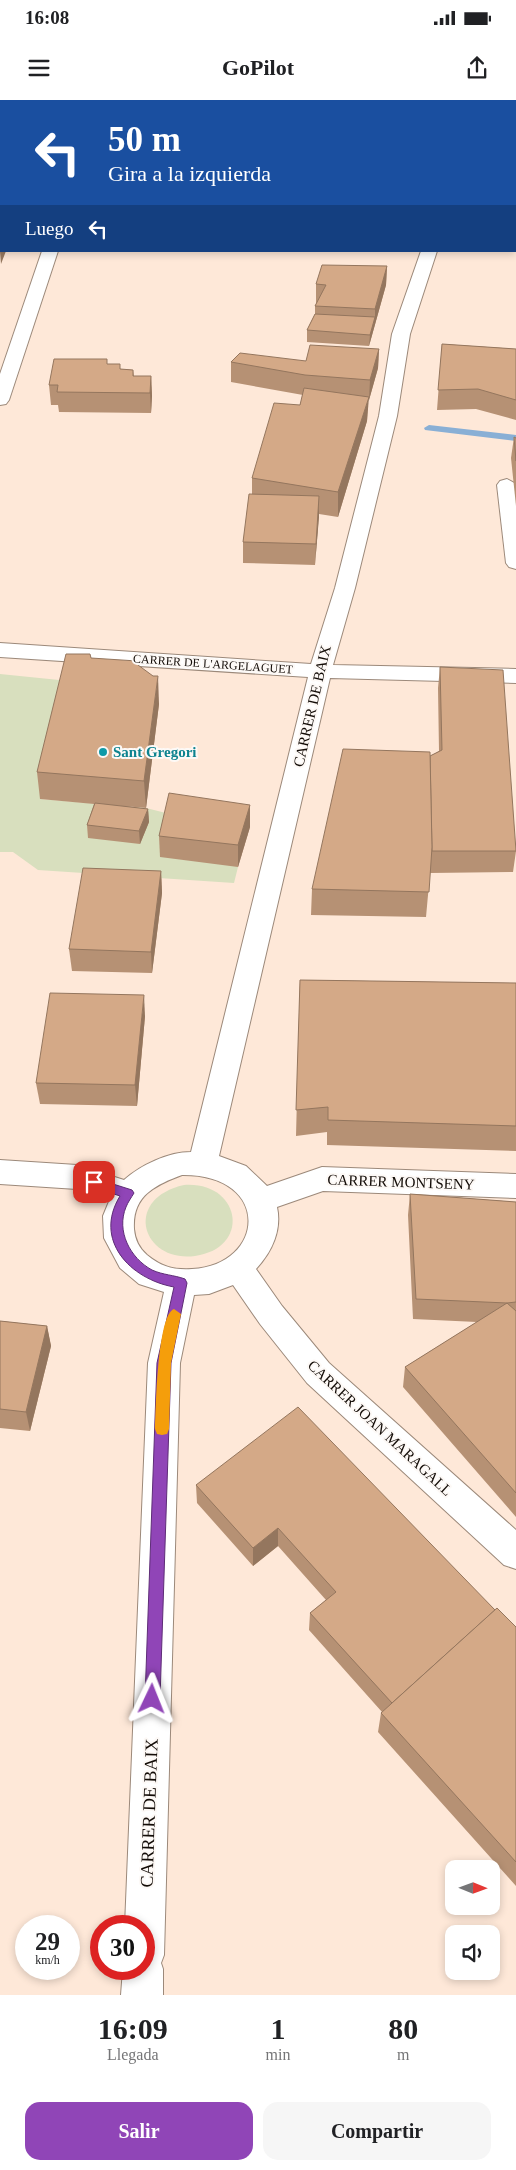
<!DOCTYPE html>
<html lang="es">
<head>
<meta charset="utf-8">
<style>
	body { margin:0; font-family:Georgia,serif; background:#f6f6f6; color:#202124; height:100vh; display:flex; flex-direction:column; font-size:19px; white-space:nowrap }
	* { box-sizing:border-box; margin:0 }
	p { font-size:16px; color:#757577 }
	.icon { flex:none; width:28px; height:28px; fill:none; stroke:currentColor; stroke-width:2; stroke-linecap:round; stroke-linejoin:round }
	.map { position:relative; height:1895px; overflow:hidden }
	.drawer { display:flex; flex-direction:column; background:#fff; flex:1 }
	.drawer>* { flex:none }
	.guide { position:absolute; left:0px; top:0px; width:516px; height:152px; box-shadow:0 2px 8px #0003; background:#1a4fa0; color:#fff; overflow:hidden }
	.needle { width:32px; rotate:91deg }
	.fabs { position:absolute; left:445px; top:1760px; display:grid; gap:10px }
	.fabs a { display:grid; place-items:center; width:55px; height:55px; border-radius:10px; background:#fff; box-shadow:0 2px 8px #0003; font-size:25px }
	.speed { position:absolute; left:15px; top:1815px; display:flex; gap:10px; font-size:25px; font-weight:700; text-align:center }
	.speed>* { display:grid; place-content:center; width:65px; height:65px; border-radius:50%; background:#fff; box-shadow:0 2px 8px #0003; line-height:1 }
	.speed small { font-size:12px; font-weight:400 }
	.speed .limit { border:8px solid #d22; background:#fff; color:#111 }
	.pin { position:absolute; display:grid; place-items:center; width:42px; height:42px; color:#fff; margin:-21px; border-radius:10px; box-shadow:0 2px 8px #0006 }
	.me { position:absolute; width:55px; margin:-28px; rotate:2deg; stroke-linejoin:round; filter:drop-shadow(0 0 4px #0008) }
	.turn { display:flex; align-items:center; gap:18px; height:105px; padding:0 25px; font-size:22px }
	.turn .icon { width:65px; height:65px; stroke-width:2.5 }
	.turn b { display:block; font-size:35px; line-height:42px }
	.then { display:flex; align-items:center; height:48px; padding:0 25px; background:#0003; gap:10px; font-size:19px }
	.eta { display:flex; justify-content:space-evenly; align-items:center; height:85px; text-align:center }
	.eta b { font-size:30px; font-weight:800; line-height:35px }
	.action { display:flex; gap:10px; margin-top:auto; padding:10px 25px }
	.action a { flex:1; height:58px; border-radius:15px; background:#9045b7; color:#fff; font-size:20px; font-weight:800; line-height:58px; text-align:center }
	.action a+a { background:#f6f6f6; color:#202124 }
	.status { display:flex; justify-content:space-between; align-items:center; height:35px; padding:0 25px; background:#fff; direction:ltr }
	.status svg { height:14px; fill:currentColor }
	header { display:flex; justify-content:space-between; align-items:center; height:65px; padding:0 25px; background:#fff; font-size:22px; font-weight:800 }
	.map>svg:first-child { display:block }
</style>
</head>
<body>
<div class="status"><b>16:08</b><svg viewBox="0 0 49 12"><path d="M0 12V9h3v3zM5 12V6h3v6zM10 12V3h3v9zM15 12V0h3v12zM26 1h20v11H26zM47 4h2v5h-2z"/></svg></div>
<header><svg class="icon" aria-label="menu" viewBox="0 0 24 24"><path d="M4 6h16M4 12h16M4 18h16"/></svg>GoPilot<svg class="icon" aria-label="share" viewBox="0 0 24 24"><path d="M12 15V3M7 8l5-5 5 5M5 13v7h14v-7"/></svg></header>
<div class="map">
<svg width="516" height="1895" viewBox="0 0 516 1895">
	<rect width="100%" height="100%" fill="#fee8d8"/>
	<g fill="#d8dfbe">
		<polygon points="0,574 69,581 40,699 146,708 170,714 238,767 234,783 38,770 13,752 0,752"/>
		<path d="M184,1085c57,-4 68,63 11,71 -53,7 -73,-57 -11,-71z"/>
	</g>
	<g fill="none" stroke-linecap="round" stroke-linejoin="round">
		<polygon fill="#89afd5" fill-rule="evenodd" points="429,325 516,335 516,341 425,330 424,328"/>
		<defs>
			<g id="minor">
				<rect x="462" y="0" width="14" height="1"/>
				<rect x="0" y="10" width="1" height="8"/>
				<rect x="0" y="109" width="1" height="10"/>
				<polygon points="42,151 58,151 9,300 6,304 0,305 0,274"/>
				<path d="M421,151h16l-27,83 -13,82 -42,172 -22,77 183,4v14l-186,-5 -111,478 27,10 21,20 55,-19 194,7v24l-193,-7 -46,16c5,23 -5,45 -21,62l26,37 47,57 187,167v39l-12,-4 -197,-182 -47,-59 -27,-39 -24,9 -15,1 -14,68 -16,592 -3,8 2,6v26h-42l2,-26h21v-43h-19l23,-563 16,-71 -25,-8 -19,-16 -16,-30 -1,-22 7,-17 -33,-10 -77,-5v-24l77,5 47,15c17,-15 44,-28 67,-28l117,-475 -308,-20v-14l311,21 24,-76 44,-172 13,-82zM182,1075c90,-1 84,90 10,94 -19,1 -30,-2 -45,-14 -8,-7 -12,-15 -13,-26 -2,-33 21,-44 48,-54z"/>
				<polygon points="507,379 516,384 516,469 509,467 506,463 497,385 500,381"/>
			</g>
		</defs>
		<use href="#minor" stroke="#9c897a" stroke-width="2"/>
		<use href="#minor" fill="#fff" fill-rule="evenodd"/>
	</g>
	<g fill="#b69174">
		<polygon points="48,0 69,0 68,1"/>
		<polygon points="190,0 233,0 232,1 190,1"/>
		<polygon points="352,0 436,0 436,1 387,1"/>
		<polygon points="504,0 516,0 516,1 503,1"/>
		<polygon points="515,10 516,10 516,138 515,137"/>
		<rect x="0" y="14" width="1" height="84"/>
		<polygon points="387,166 386,185 369,246 307,242 307,230 315,214 315,206 316,204 316,184"/>
		<polygon points="442,244 516,249 516,320 476,309 437,310"/>
		<polygon points="379,249 378,268 369,300 368,300 367,321 338,417 319,414 315,465 243,463 243,442 252,394 252,378 300,305 303,295 231,282 231,262 306,261"/>
		<polygon points="108,264 121,269 133,270 134,276 151,276 152,296 151,313 59,312 58,305 51,305 49,285"/>
		<polygon points="514,337 516,338 516,406 511,358"/>
		<polygon points="91,558 138,565 159,604 146,708 124,706 148,709 149,722 140,744 88,738 87,725 94,704 40,699 37,672"/>
		<polygon points="440,567 516,751 513,772 430,773 426,817 311,815 312,789 430,656 439,651 438,588"/>
		<polygon points="250,705 250,727 238,767 160,757 159,736"/>
		<polygon points="161,771 162,793 152,873 72,871 69,849"/>
		<polygon points="300,880 516,883 516,1051 327,1045 327,1032 296,1036"/>
		<polygon points="145,916 137,1006 40,1004 36,983"/>
		<polygon points="410,1094 516,1102 516,1417 403,1287 405,1267 477,1222 413,1219 408,1115"/>
		<polygon points="0,1221 47,1226 51,1246 30,1331 0,1328"/>
		<polygon points="196,1385 495,1510 516,1527 516,1786 378,1632 381,1613 382,1612 309,1530 310,1513 326,1500 278,1446 253,1466 197,1403"/>
	</g>
	<g fill="#94765e">
		<polygon points="1,140 1,151 6,151 1,164 0,152 0,143"/>
		<polygon points="387,166 386,185 369,246 370,235 375,217 375,209"/>
		<polygon points="379,249 378,268 369,300 370,280"/>
		<polygon points="151,276 152,296 151,313 150,293"/>
		<polygon points="369,297 367,321 338,417 338,392"/>
		<polygon points="319,396 319,417 315,465 316,444"/>
		<polygon points="158,576 159,604 146,708 144,681"/>
		<polygon points="250,705 250,727 238,767 238,745"/>
		<polygon points="148,709 149,722 140,744 139,731"/>
		<polygon points="161,771 162,793 152,873 151,852"/>
		<polygon points="144,895 145,916 137,1006 135,985"/>
		<polygon points="47,1226 51,1246 30,1331 26,1312"/>
		<polygon points="278,1428 278,1446 253,1466 253,1448"/>
	</g>
	<g fill="#d4a987" stroke="#94765e">
		<polygon points="515,10 516,10 516,27 515,26"/>
		<rect x="0" y="14" width="1" height="25"/>
		<rect x="515" y="35" width="1" height="32"/>
		<rect x="0" y="54" width="1" height="26"/>
		<rect x="515" y="80" width="1" height="39"/>
		<polygon points="0,117 1,117 1,140 0,143"/>
		<polygon points="322,165 387,166 375,209 315,206 326,185 316,184"/>
		<polygon points="315,214 375,217 370,235 307,230"/>
		<polygon points="442,244 516,249 516,300 478,289 438,290"/>
		<polygon points="310,245 379,249 370,280 305,275 231,262 240,253 306,261"/>
		<polygon points="54,259 107,259 107,264 120,264 120,269 133,270 133,276 151,276 150,293 57,292 58,285 49,285"/>
		<polygon points="304,288 369,297 338,392 252,378 274,303 300,305"/>
		<polygon points="514,337 516,338 516,361"/>
		<polygon points="249,394 319,396 316,444 243,442"/>
		<polygon points="66,554 90,554 91,558 137,561 138,565 153,576 158,576 144,681 37,672"/>
		<polygon points="440,567 503,570 516,751 432,751 430,656 442,650"/>
		<polygon points="343,649 430,652 432,747 429,792 312,789"/>
		<polygon points="169,693 250,705 238,745 159,736"/>
		<polygon points="95,703 148,709 139,731 87,725"/>
		<polygon points="83,768 161,771 151,852 69,849"/>
		<polygon points="300,880 516,883 516,1026 328,1020 328,1007 296,1010"/>
		<polygon points="50,893 144,895 135,985 36,983"/>
		<polygon points="410,1094 516,1102 516,1202 507,1203 516,1211 516,1393 405,1267 507,1203 416,1199"/>
		<polygon points="0,1221 47,1226 26,1312 0,1309"/>
		<polygon points="298,1307 495,1510 392,1603 310,1513 336,1492 278,1428 253,1448 196,1385"/>
		<polygon points="497,1508 516,1527 516,1762 381,1613"/>
	</g>
	<path fill="#9045b7" stroke="#5e2d77" d="M94,1078l38,12 2,3c-3,5 -6,9 -8,14 -10,24 4,51 26,63 11,5 22,5 33,9l2,4 -16,80 -11,336 -2,5 -6,2 -5,-2 -2,-5 12,-336 17,-76c-44,-8 -81,-47 -54,-91l-30,-10 -2,-4z"/>
	<path fill="#f59e0b" d="M174,1209l7,5 -10,49 -2,66 -2,5 -5,1 -5,-1 -2,-5c1,-19 2,-114 19,-120z"/>
	<circle fill="#0f9aa8" stroke="#fdf9f6" stroke-width="2" cx="103" cy="652" r="5"/>
	<g text-anchor="middle" dominant-baseline="central" stroke-width="4" stroke-linejoin="round" paint-order="stroke">
		<g font-size="12" fill="#130c07" stroke="#fdf9f6">
			<text transform="translate(213 564) rotate(4)">CARRER DE L'ARGELAGUET</text>
		</g>
		<g font-size="15" fill="#130c07" stroke="#fdf9f6">
			<text transform="translate(312 606) rotate(-77)">CARRER DE BAIX</text>
			<text transform="translate(401 1082) rotate(2)">CARRER MONTSENY</text>
			<text transform="translate(380 1328) rotate(43)">CARRER JOAN MARAGALL</text>
		</g>
		<g font-size="15" font-weight="bold" fill="#0d838f" stroke="#fdf9f6" text-anchor="start">
			<text x="113" y="652">Sant Gregori</text>
		</g>
		<g font-size="18" fill="#130c07" stroke="#fdf9f6">
			<text transform="translate(149 1713) rotate(-88)">CARRER DE BAIX</text>
		</g>
	</g>
</svg>
<div class="fabs">
<a><svg class="needle" viewBox="-14 -14 28 28"><path d="M0-13l5 13h-10z" fill="#e53935"/><path d="M0 13l5-13h-10z" fill="#757577"/></svg></a>
<a><svg class="icon" aria-label="sound" viewBox="0 0 24 24"><path d="M4 9h4l5-4v14l-5-4H4zM17 9q2 3 0 6"/></svg></a>
</div>
<div class="speed"><div>29<small>km/h</small></div><div class="limit">30</div></div>
<div class="pin" style="left:94px;top:1082px;background:#d93025"><svg class="icon" aria-label="arrive" viewBox="0 0 24 24"><path d="M6 21V4h12l-3 4 3 4H6"/></svg></div>
<svg class="me" style="left:152px;top:1599px" viewBox="-20 -20 40 40"><path d="M0-17L14 15 0 8-14 15z" fill="#9045b7" stroke="#fff" stroke-width="4"/></svg>
<div class="guide">
<div class="turn"><svg class="icon" aria-label="left" viewBox="0 0 24 24"><path d="M17 20v-9H6M10 6l-5 5 5 5"/></svg><div><b>50 m</b>Gira a la izquierda</div></div>
<div class="then">Luego<svg class="icon" aria-label="left" viewBox="0 0 24 24"><path d="M17 20v-9H6M10 6l-5 5 5 5"/></svg></div>
</div>
</div>
<section class="drawer">
<div class="eta">
<div><b>16:09</b><p>Llegada</p></div>
<div><b>1</b><p>min</p></div>
<div><b>80</b><p>m</p></div>
</div>
<div class="action"><a>Salir</a><a>Compartir</a></div>
</section>
</body>
</html>
